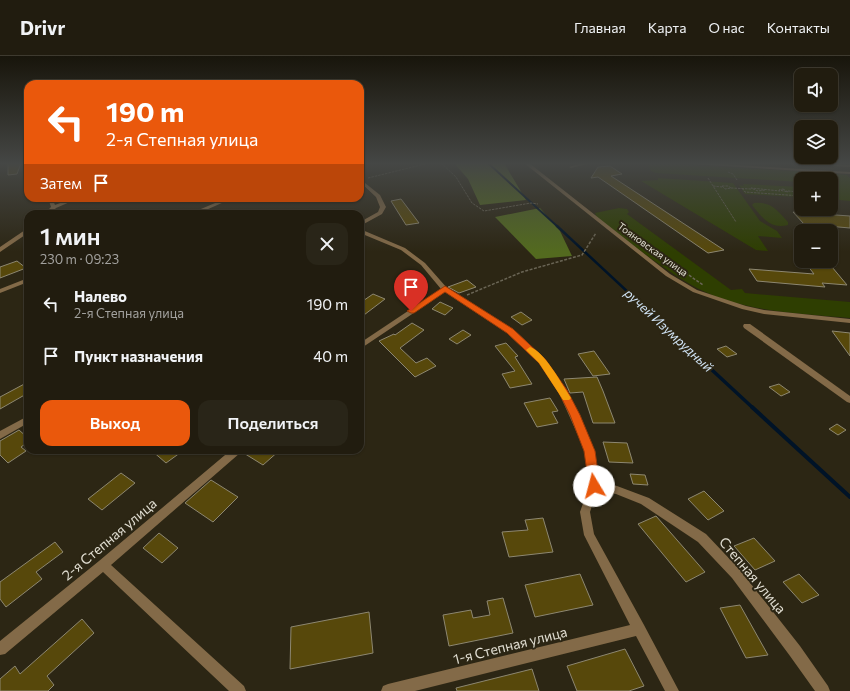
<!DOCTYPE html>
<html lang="ru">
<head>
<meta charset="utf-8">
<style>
	body { margin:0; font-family:Commissioner,sans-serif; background:#292518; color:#f1f3f6; height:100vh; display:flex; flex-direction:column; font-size:15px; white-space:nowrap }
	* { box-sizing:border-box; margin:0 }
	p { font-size:13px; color:#a2a19e }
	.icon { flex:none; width:22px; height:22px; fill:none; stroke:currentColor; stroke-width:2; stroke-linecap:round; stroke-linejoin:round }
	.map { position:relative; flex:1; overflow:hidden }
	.side { position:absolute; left:24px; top:154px; width:340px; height:244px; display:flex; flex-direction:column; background:#211c0f; border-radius:12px; box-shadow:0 1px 3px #0004,0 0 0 1px #3e3a2f }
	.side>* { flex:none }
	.top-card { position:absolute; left:24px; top:24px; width:340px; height:122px; border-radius:12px; box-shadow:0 1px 3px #0004,0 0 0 1px #3e3a2f; background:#ea580c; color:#fff; overflow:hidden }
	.tools { position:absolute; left:794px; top:12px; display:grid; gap:8px }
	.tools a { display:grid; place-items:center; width:44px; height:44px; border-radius:8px; background:#211c0f; box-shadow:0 1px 3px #0004,0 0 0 1px #3e3a2f; font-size:20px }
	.pin { position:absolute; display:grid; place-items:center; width:34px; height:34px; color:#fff; margin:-41px -17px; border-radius:50% 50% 50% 0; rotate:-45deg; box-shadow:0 0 4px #0007 }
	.pin .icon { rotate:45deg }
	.me { position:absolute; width:44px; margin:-22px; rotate:352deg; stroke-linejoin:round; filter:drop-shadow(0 0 3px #0008) }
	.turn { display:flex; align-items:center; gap:14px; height:84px; padding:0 16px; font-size:18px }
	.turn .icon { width:52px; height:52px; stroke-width:2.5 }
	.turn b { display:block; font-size:28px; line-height:34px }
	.then { display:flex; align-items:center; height:38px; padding:0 16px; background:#0003; gap:8px; font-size:15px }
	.round { display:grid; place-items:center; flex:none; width:42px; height:42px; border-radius:12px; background:#292518 }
	.headline { display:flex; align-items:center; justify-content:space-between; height:68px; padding:0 16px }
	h1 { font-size:24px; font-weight:600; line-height:30px }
	.primary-button { display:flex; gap:8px; margin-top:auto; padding:8px 16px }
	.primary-button a { flex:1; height:46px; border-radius:12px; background:#ea580c; color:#fff; font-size:16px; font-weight:600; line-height:46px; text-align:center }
	.primary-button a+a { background:#292518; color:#f1f3f6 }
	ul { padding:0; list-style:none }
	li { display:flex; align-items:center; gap:12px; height:52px; padding:0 16px }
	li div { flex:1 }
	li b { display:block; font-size:15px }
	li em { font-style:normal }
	header { display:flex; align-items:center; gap:24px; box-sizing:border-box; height:56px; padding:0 20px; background:#211c0f; border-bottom:1px solid #3e3a2f }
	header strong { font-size:19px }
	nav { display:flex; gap:22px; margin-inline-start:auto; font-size:14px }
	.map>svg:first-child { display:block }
</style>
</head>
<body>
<header>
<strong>Drivr</strong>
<nav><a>Главная</a><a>Карта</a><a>О нас</a><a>Контакты</a></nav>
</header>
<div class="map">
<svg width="850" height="635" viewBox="0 0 850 635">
	<rect width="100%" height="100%" fill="#2c2614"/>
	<g fill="#2e3e01">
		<polygon points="649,107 796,115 806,118 811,123 801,123 801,126 656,117 651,115 648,108"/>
		<polygon points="816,117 847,119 850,122 850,145 839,144 831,136 836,135 831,131 831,128 837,128 831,126 831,123 824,123 814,119"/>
		<polygon points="658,122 733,127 760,165 777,175 782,182 758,180 768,195 756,194 641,125 658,124"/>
		<polygon points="743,128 801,131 801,141 745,138 739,129 744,130"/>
		<path d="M754,147c17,-2 24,8 34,19v3c-18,5 -26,-8 -36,-20z"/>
		<path d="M619,152l8,1 2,3 -2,2 104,76 11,-1 3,4 105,9v16c-54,-5 -114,-6 -162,-35 -32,-19 -61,-43 -91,-65l-2,-5z"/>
	</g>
	<g fill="#536a1f">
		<polygon points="454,107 504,107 526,144 480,149 468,123"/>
		<polygon points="540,152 560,175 572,200 536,203 495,161"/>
	</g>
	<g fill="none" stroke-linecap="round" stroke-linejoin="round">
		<polyline stroke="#001327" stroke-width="2" points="488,107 558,171"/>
		<polyline stroke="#001327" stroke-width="2.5" points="557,170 644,251"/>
		<polyline stroke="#001327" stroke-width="3.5" points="643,250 753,352"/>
		<polyline stroke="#001327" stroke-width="4" points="752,351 850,441"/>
	</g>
	<g fill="#57480b" stroke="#8d8771">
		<polygon points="8,107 21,107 17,118 8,119"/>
		<polygon points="610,110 622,118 611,120 724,194 708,197 598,121 591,122 598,111"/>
		<polygon points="401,143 419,167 406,169 391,145"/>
		<polygon points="793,156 850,160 850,172 804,168"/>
		<polygon points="17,205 26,212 0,222 0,211"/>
		<polygon points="804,205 827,205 847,229 822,227 825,231 757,225 749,213 814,218"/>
		<polygon points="467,224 476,231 459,237 448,231"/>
		<polygon points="373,238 385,243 360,262 360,247"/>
		<polygon points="440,246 453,252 445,259 432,253"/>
		<polygon points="521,256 532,264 522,269 511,261"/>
		<polygon points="412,267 424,274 400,292 416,307 427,302 436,310 415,321 379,285 394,278 395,279"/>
		<polygon points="463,274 471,279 457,288 449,283"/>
		<polygon points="832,275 850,277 850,300"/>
		<polygon points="506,287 518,300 515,301 532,328 510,332 502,318 515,315 495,290"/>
		<polygon points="726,290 737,298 727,301 717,293"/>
		<polygon points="594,295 610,318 593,320 578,298"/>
		<polygon points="597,321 603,335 615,367 593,367 583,336 570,337 564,323"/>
		<polygon points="28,326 28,337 0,353 0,341"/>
		<polygon points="779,328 790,336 781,340 769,331"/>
		<polygon points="550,342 558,355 552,356 558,367 537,371 524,347"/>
		<polygon points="837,368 846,374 838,379 829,373"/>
		<polygon points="19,374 28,382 28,386 21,391 26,395 8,407 0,399 0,385"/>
		<polygon points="603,386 627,387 633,407 609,406"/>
		<polygon points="151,394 184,394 166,407"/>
		<polygon points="243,394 280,394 263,409 242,396"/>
		<polygon points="121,417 135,427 102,454 88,443"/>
		<polygon points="630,418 645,419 648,429 633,428"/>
		<polygon points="211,424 238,441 213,466 185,447"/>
		<polygon points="704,435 724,455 708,464 688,443"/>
		<polygon points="656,460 705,516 686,526 638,468"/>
		<polygon points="543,462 553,496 509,501 502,476 528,474 525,464"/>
		<polygon points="159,477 178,492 162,507 143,492"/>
		<polygon points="754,482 775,505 755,514 734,490"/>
		<polygon points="55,486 63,496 36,516 42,523 6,551 0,543 0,526"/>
		<polygon points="580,518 593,549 535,561 525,529"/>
		<polygon points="799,518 819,539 802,547 783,526"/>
		<polygon points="503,542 513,577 449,590 443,559 471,554 473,562 490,559 487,545"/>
		<polygon points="740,549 768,599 746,602 720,552"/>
		<polygon points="369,556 373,597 290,613 291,571"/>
		<polygon points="82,563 94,577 47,620 54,629 48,635 0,635 0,623 15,610 20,618"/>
		<polygon points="625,593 644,630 629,635 577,635 567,610"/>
		<polygon points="532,613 539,635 457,635 456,632"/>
	</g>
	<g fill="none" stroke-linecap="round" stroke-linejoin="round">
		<g stroke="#6a6555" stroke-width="1" stroke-dasharray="2.5 1" stroke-linecap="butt">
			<polyline points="441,107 456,121 472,147 484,155 531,147 538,148"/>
			<polyline points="540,108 547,107"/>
			<polyline points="728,116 733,118 737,124"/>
			<polyline points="368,122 429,107"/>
			<polyline points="708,122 736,166"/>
			<polyline points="713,130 722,131"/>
			<polygon points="722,130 728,130 731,132 725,133"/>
			<polyline points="731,132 751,133"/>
			<polyline points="742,132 745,136 801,140"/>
			<polygon points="783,133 788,136 779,134"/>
			<polyline points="765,134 758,135 751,132 780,135"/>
			<polyline points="788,135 800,136"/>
			<polyline points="831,142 833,142"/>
		</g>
		<g stroke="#6a6555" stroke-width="1.5" stroke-dasharray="3 1.5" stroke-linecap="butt">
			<polyline points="630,178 703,229"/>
			<polyline points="467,239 522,216 582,199 596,177"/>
		</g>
		<g fill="#836a48" fill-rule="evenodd">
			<polygon points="524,107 529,107 670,218 697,234 746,250 764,254 850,263 850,267 764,258 742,253 693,236 666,220"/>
			<polygon points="582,107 591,107 571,112 569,111"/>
			<polygon points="675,107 705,107 850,116 850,118"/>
			<polygon points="799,107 850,109 850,111 801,108"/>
			<polygon points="360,123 380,139 386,151 382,158 360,170 360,166 378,156 380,151 376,141 360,126"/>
			<polygon points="48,142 52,142 55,149 73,142 79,142 56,152 50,158 44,158 51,151"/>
			<polygon points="227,142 233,142 197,158 189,158"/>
			<polygon points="28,172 28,177 0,196 0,191"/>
			<polygon points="360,173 405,192 425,207 447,232 513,273 545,303 567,336 595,395 599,426 617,430 649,442 706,478 740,514 800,590 828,630 830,635 815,635 790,600 732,522 698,486 641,448 616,438 597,435 590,456 594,478 644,569 679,635 665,635 636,580 415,635 381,635 383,630 388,628 630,569 584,479 580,456 589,430 585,395 559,337 539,307 507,277 445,236 360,293 360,287 441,233 421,209 401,194 360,177"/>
			<polygon points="28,222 28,226 0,237 0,233"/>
			<polygon points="744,268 750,268 850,340 850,347 847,346 744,272 743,270"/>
			<polygon points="28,360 28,367 0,383 0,375"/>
			<polygon points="231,394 242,394 240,397 111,509 244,630 246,635 229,635 103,516 5,598 0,599 0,585 99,505"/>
		</g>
	</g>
	<linearGradient id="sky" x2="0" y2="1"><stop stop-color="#18150b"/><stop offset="0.55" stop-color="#454745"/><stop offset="1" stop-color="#454745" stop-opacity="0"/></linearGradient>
	<rect width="850" height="196" fill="url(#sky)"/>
	<polygon fill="#ea580c" stroke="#983908" points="445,230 513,273 545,303 567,334 580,359 595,395 600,430 599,433 594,435 590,433 589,430 584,395 570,359 559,337 539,307 507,277 445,236 414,257 411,257 407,255"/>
	<path fill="#f59e0b" d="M530,291c15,5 31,36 39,48l2,3 -2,2h-6l-24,-37 -13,-13z"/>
	<g text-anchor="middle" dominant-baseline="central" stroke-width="4" stroke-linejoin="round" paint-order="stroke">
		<g font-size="10" fill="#e1ded2" stroke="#2c2614">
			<text transform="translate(653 193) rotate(36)">Тояновская улица</text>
		</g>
		<g font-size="13" font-style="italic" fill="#d1e4f6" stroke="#2c2614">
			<text transform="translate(669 274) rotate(43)">ручей Изумрудный</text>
		</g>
		<g font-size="14" fill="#e1ded2" stroke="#2c2614">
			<text transform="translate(109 483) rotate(-40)">2-я Степная улица</text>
			<text transform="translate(753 519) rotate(50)">Степная улица</text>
			<text transform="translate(510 589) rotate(-14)">1-я Степная улица</text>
		</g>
	</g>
</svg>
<div class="tools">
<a><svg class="icon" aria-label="sound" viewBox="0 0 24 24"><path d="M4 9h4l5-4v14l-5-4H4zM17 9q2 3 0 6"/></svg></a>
<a><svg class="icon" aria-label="layers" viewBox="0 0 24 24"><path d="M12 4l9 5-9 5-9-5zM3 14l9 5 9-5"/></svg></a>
<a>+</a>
<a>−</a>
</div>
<div class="pin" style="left:411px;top:255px;background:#d93025"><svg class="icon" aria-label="arrive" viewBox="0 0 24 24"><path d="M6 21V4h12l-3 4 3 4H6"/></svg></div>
<svg class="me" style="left:594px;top:430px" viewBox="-20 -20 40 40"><circle r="19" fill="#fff"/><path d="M0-13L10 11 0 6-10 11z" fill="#ea580c"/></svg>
<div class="top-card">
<div class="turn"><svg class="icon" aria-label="left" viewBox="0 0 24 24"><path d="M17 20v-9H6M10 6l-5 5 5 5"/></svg><div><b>190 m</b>2-я Степная улица</div></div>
<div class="then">Затем<svg class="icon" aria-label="arrive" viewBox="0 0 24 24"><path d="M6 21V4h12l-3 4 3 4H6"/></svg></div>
</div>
<section class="side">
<div class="headline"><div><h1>1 мин</h1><p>230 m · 09:23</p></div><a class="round"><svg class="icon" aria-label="close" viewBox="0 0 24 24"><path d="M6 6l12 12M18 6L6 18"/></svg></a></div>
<ul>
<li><svg class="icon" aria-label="left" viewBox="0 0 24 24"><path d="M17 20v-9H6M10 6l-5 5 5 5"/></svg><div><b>Налево</b><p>2-я Степная улица</p></div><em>190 m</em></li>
<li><svg class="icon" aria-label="arrive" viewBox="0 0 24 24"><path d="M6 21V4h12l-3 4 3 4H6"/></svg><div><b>Пункт назначения</b></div><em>40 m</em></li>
</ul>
<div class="primary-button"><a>Выход</a><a>Поделиться</a></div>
</section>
</div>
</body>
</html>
